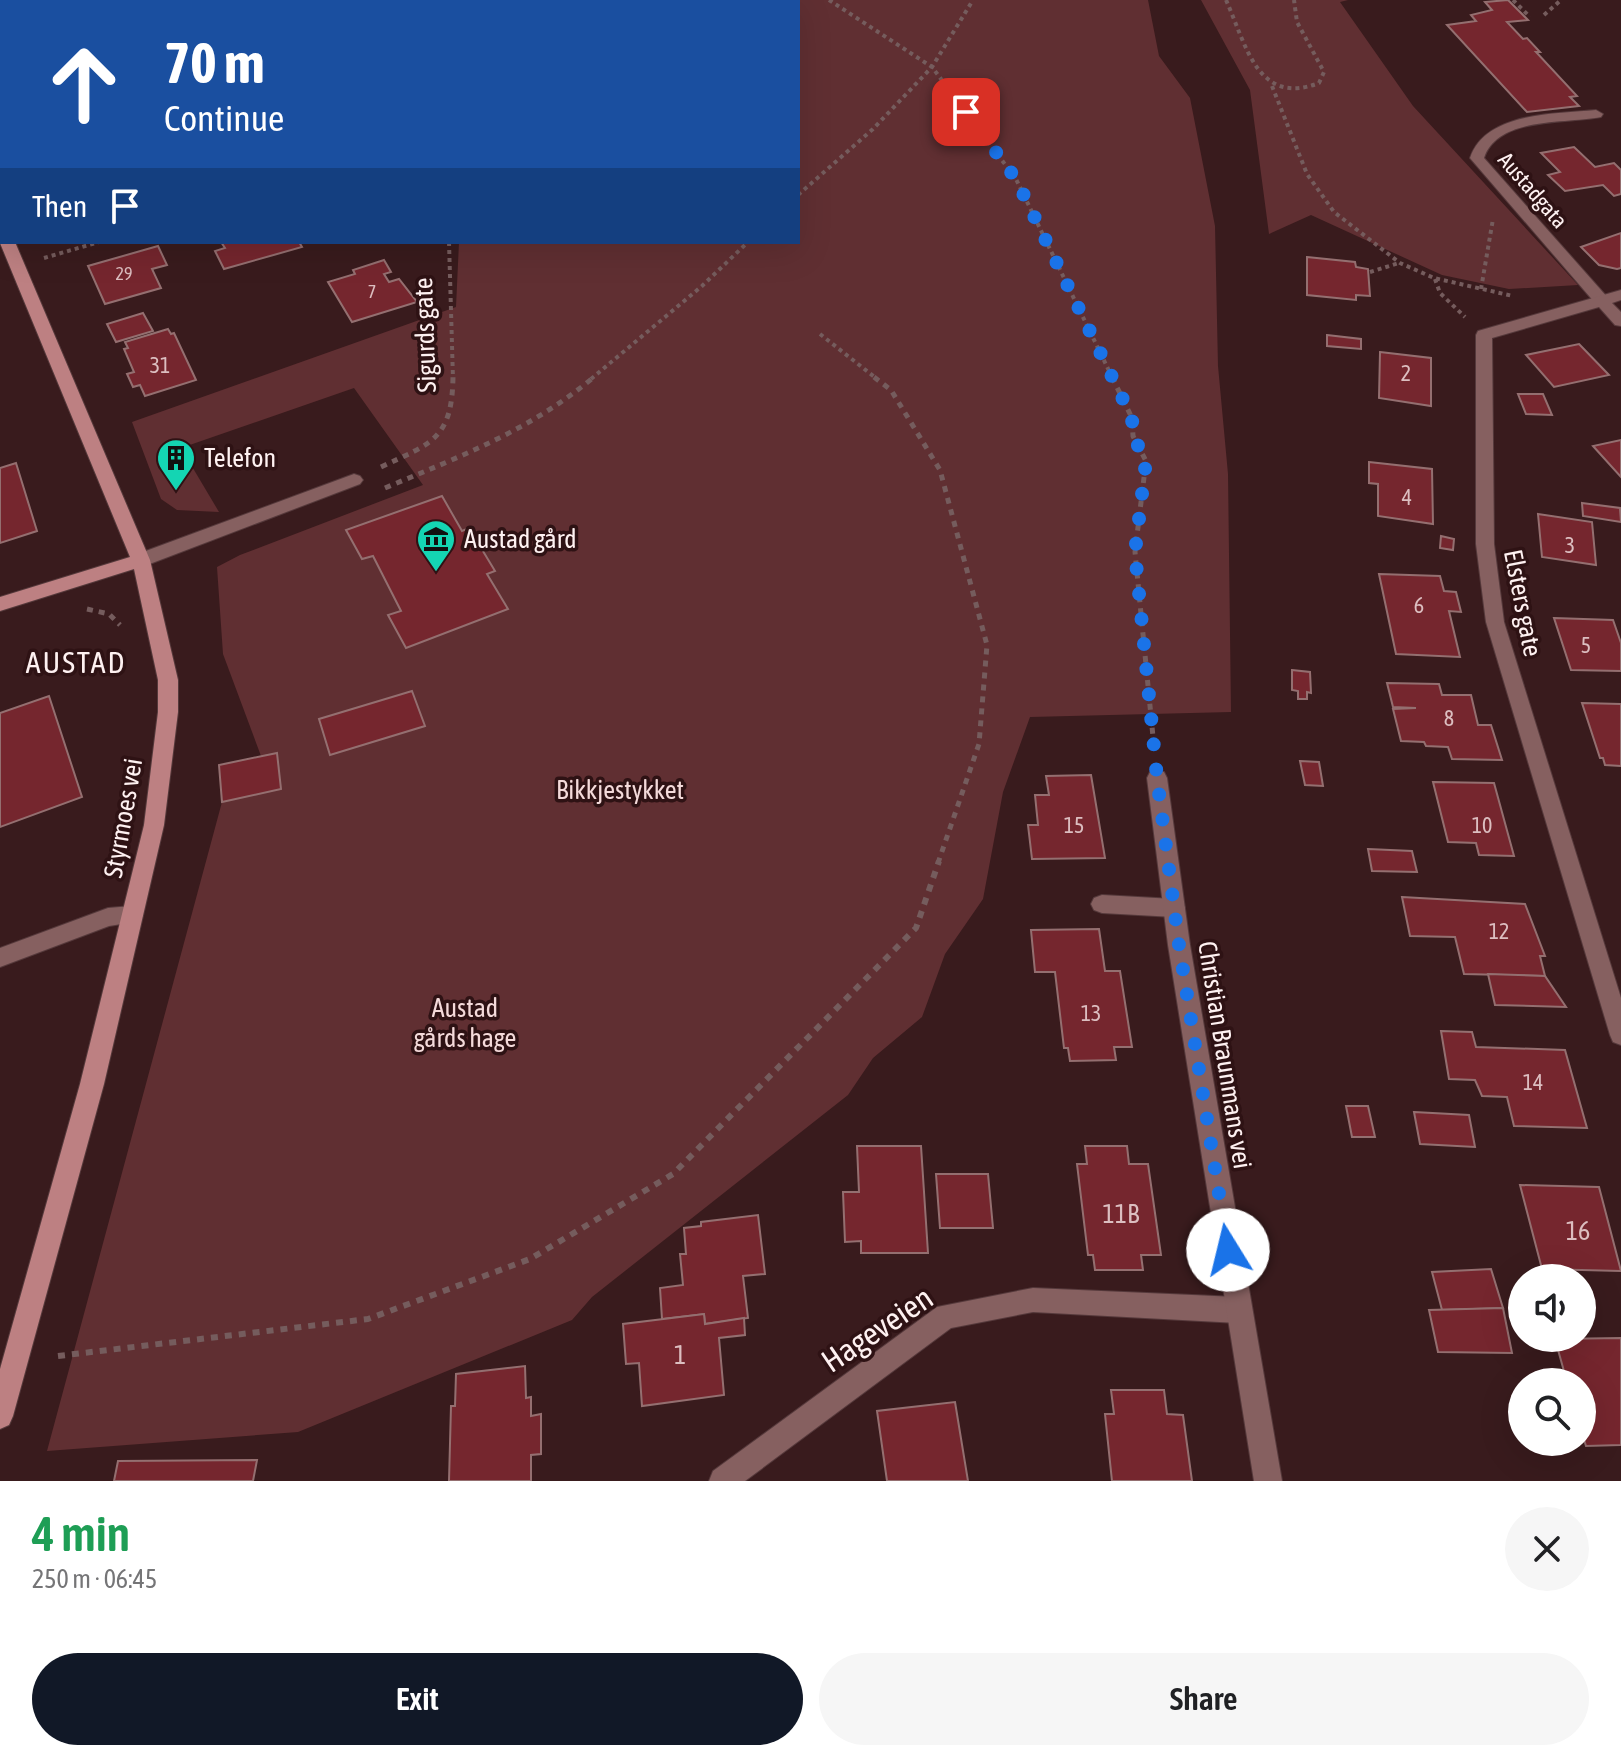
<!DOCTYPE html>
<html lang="en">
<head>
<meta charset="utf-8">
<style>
	body { margin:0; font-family:"Asap Condensed",sans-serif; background:#f6f6f6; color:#202124; height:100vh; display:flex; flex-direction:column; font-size:30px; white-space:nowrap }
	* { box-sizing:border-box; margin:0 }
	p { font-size:26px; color:#757577 }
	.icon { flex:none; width:44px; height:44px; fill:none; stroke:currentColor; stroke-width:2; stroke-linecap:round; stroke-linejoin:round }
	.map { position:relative; height:1481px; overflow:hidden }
	.sheet { display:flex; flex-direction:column; background:#fff; flex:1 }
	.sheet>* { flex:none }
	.banner { position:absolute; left:0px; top:0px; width:800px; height:244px; box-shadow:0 8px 32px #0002; background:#1a4fa0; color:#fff; overflow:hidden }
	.controls { position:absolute; left:1508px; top:1264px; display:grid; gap:16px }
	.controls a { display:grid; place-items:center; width:88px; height:88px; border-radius:50%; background:#fff; box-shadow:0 8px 32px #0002; font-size:40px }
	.pin { position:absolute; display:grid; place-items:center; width:68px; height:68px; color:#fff; margin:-34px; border-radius:16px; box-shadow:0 4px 12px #0006 }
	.me { position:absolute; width:88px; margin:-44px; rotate:351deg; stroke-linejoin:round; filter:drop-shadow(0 0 6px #0008) }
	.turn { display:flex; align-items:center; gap:28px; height:168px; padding:0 32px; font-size:36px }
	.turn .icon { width:104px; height:104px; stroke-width:2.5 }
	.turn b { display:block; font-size:56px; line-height:68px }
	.then { display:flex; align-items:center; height:76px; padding:0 32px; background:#0003; gap:16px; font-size:30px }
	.round { display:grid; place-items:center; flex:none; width:84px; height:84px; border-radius:42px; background:#f6f6f6 }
	.head { display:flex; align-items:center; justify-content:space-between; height:136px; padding:0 32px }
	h1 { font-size:48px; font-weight:600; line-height:60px; color:#1e9e55 }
	.button { display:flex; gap:16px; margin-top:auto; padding:16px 32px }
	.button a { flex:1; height:92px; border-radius:48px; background:#111827; color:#fff; font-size:32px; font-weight:600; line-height:92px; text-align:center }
	.button a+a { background:#f6f6f6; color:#202124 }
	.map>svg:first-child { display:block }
</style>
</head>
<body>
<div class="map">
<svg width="1621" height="1481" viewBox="0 0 1621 1481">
	<rect width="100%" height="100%" fill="#391b1d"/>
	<g fill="#602f32">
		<polygon points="410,0 1148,0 1159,56 1190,98 1215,226 1218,366 1228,474 1231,712 1030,717 1003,792 983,899 945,954 922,1017 873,1058 848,1095 592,1297 572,1320 298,1432 47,1451 222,802 219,765 261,756 223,654 217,567 240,555 423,485 354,388 181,448 219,512 177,510 161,499 132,422 456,307 459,242 798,242 798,2"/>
		<polygon points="1201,0 1348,0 1340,2 1413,106 1578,285 1509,289 1442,275 1311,215 1269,234 1250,90"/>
	</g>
	<g fill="#75262e" stroke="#946f70" stroke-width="2">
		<polygon points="1508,0 1528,20 1507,22 1523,39 1527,38 1540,52 1536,52 1577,96 1570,97 1579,106 1527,112 1447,25 1476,21 1471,15 1492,10 1485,2"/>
		<polygon points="1574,147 1595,167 1614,163 1621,170 1621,194 1614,196 1603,185 1565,191 1548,175 1560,172 1541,153"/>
		<polygon points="1621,233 1621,268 1617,269 1599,265 1581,247"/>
		<polygon points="221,242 299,242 302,247 224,269 215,251 225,248"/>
		<polygon points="158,246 167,265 152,269 161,288 105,304 88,266"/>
		<polygon points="1307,257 1355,262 1356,267 1368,269 1370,296 1356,295 1356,300 1307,295"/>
		<polygon points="384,260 391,272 384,274 389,282 399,279 417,302 352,322 328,282 355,274 353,270"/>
		<polygon points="143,313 153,331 116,342 107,324"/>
		<polygon points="168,329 171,334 174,333 196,380 145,396 140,385 133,387 127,374 134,372 124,349 128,348 125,342"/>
		<polygon points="1327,335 1361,339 1361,349 1327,346"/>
		<polygon points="1579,344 1609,375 1554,387 1526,355"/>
		<polygon points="1380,352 1431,358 1431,406 1379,398"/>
		<polygon points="1518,394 1543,394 1552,415 1526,414"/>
		<polygon points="1621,440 1621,477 1593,446"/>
		<polygon points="1369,462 1432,469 1433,524 1378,516 1378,484 1369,483"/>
		<polygon points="16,463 37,531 0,543 0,468"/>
		<polygon points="442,496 462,531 469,528 495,571 487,574 508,609 406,648 388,615 401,611 373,556 362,559 346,530"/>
		<polygon points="1582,503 1620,508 1621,522 1583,516"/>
		<polygon points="1538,514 1592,522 1596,565 1542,557"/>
		<polygon points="1441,536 1454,539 1453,550 1440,548"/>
		<polygon points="1379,574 1440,576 1444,591 1456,592 1461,612 1449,611 1460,657 1396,654"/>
		<polygon points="1554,618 1613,620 1621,643 1621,671 1571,670"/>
		<polygon points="1292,670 1310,672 1311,693 1307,692 1307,699 1298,699 1298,691 1292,690"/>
		<polygon points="1387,683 1439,684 1442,695 1471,695 1478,725 1491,725 1502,760 1452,759 1448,747 1426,746 1424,742 1401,741 1393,709 1416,708 1393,707"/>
		<polygon points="412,691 425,726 330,755 319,719"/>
		<polygon points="49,696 82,797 0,827 0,713"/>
		<polygon points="1582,703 1621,704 1621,766 1605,765 1603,758 1600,758"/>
		<polygon points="277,753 281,789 222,802 219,765"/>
		<polygon points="1300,761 1319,762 1323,786 1305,785"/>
		<polygon points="1091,775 1105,858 1032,859 1028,825 1038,825 1035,795 1049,795 1046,776"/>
		<polygon points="1433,782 1494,783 1514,856 1479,855 1476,843 1448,842"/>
		<polygon points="1368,849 1412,851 1417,872 1372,871"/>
		<polygon points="1402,897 1525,904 1545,956 1540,956 1545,976 1464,974 1455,937 1410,936"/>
		<polygon points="1099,929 1105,971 1120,971 1132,1047 1114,1047 1116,1060 1070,1061 1068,1048 1064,1048 1055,972 1035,972 1031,930"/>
		<polygon points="1488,974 1545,976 1566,1007 1495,1005"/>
		<polygon points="1441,1031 1472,1032 1476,1047 1565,1050 1587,1128 1514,1126 1507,1097 1482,1096 1475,1080 1449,1079"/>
		<polygon points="1346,1106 1368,1106 1375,1137 1352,1137"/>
		<polygon points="1414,1112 1469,1115 1475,1147 1420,1144"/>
		<polygon points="857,1146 921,1146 928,1253 861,1253 861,1241 845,1242 843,1192 859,1192"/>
		<polygon points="1085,1146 1127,1146 1129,1164 1148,1164 1161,1255 1141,1255 1143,1270 1095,1270 1093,1255 1088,1255 1077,1164 1087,1164"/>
		<polygon points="936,1174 988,1174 993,1228 940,1228"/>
		<polygon points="1520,1185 1599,1187 1621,1271 1542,1269"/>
		<polygon points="758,1215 765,1274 743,1276 748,1318 705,1324 704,1314 662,1319 660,1288 683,1285 680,1254 686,1254 684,1228 701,1226 701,1222"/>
		<polygon points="1491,1269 1503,1308 1442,1310 1432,1272"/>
		<polygon points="1503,1308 1512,1353 1438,1352 1429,1310"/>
		<polygon points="704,1314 705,1324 744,1318 745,1335 719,1338 724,1395 642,1406 639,1363 626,1364 623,1324"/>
		<polygon points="1621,1338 1621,1445 1586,1446 1582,1433 1582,1382 1567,1382 1555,1339"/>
		<polygon points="525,1366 526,1398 531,1397 531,1416 541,1414 541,1454 531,1455 531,1481 449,1481 451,1406 455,1406 456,1374"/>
		<polygon points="1111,1390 1164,1390 1167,1414 1183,1415 1192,1481 1112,1481 1105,1414 1114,1414"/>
		<polygon points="955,1402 968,1481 887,1481 877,1411"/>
		<polygon points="257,1460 253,1481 114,1481 118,1461"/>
	</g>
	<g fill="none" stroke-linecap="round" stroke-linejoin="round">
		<defs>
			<g id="service">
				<path d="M1596,110l7,4 -2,3c-34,7 -103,-1 -117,41l124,140v6h-12l-126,-146c15,-46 85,-44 126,-48z"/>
				<polygon points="354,474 360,476 363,480 360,484 147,565 141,566 132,560 135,555"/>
				<polygon points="1102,895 1174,899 1182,902 1185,908 1182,914 1174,917 1102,913 1094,910 1091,904 1094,898"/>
				<polygon points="1033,1288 1238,1297 1247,1301 1251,1310 1247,1319 1238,1323 1033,1312 951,1328 745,1481 709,1481 713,1471 937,1307"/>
			</g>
			<g id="minor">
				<polygon points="1621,290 1621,300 1612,303 1621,312 1621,326 1615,325 1599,307 1492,338 1494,544 1504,622 1621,998 1621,1045 1613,1042 1610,1035 1486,622 1476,544 1476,335 1478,331"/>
				<polygon points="1157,770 1164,772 1167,778 1190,945 1282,1481 1254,1481 1168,945 1147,778 1150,772"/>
				<polygon points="132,906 140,909 143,915 140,921 109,926 0,967 0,948 108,908"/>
			</g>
			<g id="secondary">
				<polygon points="0,218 2,219 2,233 0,232"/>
				<polygon points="2,239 2,242 15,242 150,560 178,680 178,712 164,825 104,1084 13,1416 9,1425 0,1429 0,1369 80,1084 144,825 158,712 158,680 134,569 0,611 0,597 130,557 0,243"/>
			</g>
		</defs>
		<use href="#service" stroke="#55393b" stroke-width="2"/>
		<use href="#minor" stroke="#55393b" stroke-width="2"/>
		<use href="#secondary" stroke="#55393b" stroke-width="2"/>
		<g stroke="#755c5d" stroke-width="4" stroke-dasharray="4 4" stroke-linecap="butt">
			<polyline points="829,0 932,67 1016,179 1113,379"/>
			<path d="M1226,0c20,44 31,107 93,83l5,-11 -27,-50 -3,-22"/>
			<polyline points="1513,0 1530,17"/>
			<polyline points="638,2 641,0"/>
			<polyline points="1544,15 1561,0"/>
			<polyline points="1272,86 1307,174 1334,212 1400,263 1434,278 1513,296"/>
			<polyline points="798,195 873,129 932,67 973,0"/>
			<polyline points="449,242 453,379"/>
			<polyline points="44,258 99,242"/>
			<polyline points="1370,272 1399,263"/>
			<polyline points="1435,279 1440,293 1465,317"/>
			<polyline points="1481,289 1493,219"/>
			<polyline points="820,334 877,379"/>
			<polyline points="591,379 702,286 748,242"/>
		</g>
		<g stroke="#755c5d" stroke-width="5" stroke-dasharray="6 6" stroke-linecap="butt">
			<polyline points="874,377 891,390 940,470 987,645 979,744 938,863"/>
			<polyline points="1112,377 1132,418 1133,436 1146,461 1135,552 1154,747"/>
			<path d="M381,467c51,-24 71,-28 72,-90"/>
			<path d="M385,488c76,-32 144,-57 209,-111"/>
			<polyline points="87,609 109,614 120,625"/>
		</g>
		<polyline stroke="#755c5d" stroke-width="6" stroke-dasharray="7 7" stroke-linecap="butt" points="58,1356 368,1319 530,1259 673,1174 916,928 939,861"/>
		<use href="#service" fill="#866060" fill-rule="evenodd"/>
		<use href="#minor" fill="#866060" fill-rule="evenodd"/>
		<use href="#secondary" fill="#bd8082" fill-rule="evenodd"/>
	</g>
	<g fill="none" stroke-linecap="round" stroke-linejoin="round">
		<polyline stroke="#1a73e8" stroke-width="14" stroke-dasharray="0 25.2" points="966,112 1016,179 1132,418 1133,436 1146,461 1135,552 1157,778 1179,945 1228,1250"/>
	</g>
	<defs>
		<symbol id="building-pin" viewBox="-11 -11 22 30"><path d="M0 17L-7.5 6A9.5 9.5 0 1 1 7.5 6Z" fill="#14d5b3" stroke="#2e1214"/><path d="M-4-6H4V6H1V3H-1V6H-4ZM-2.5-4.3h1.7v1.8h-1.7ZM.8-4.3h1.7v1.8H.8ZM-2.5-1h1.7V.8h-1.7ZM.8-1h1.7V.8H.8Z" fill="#111"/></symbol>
		<symbol id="museum-pin" viewBox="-11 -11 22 30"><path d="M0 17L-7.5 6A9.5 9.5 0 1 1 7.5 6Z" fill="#14d5b3" stroke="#2e1214"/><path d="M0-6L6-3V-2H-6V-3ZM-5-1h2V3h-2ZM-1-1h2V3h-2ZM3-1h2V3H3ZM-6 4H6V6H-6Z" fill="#111"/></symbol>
	</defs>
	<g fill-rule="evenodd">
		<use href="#building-pin" x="154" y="436" width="44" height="60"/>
		<use href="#museum-pin" x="414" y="517" width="44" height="60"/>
	</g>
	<g text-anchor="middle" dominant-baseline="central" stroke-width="7" stroke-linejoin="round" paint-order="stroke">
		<g font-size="18" fill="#dcbec0">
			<text x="124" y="273">29</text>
			<text x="372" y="291">7</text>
		</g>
		<g font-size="22" fill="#fef1f1" stroke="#2e1214">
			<text transform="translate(1533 190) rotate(49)">Austadgata</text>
		</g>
		<g font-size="22" fill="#dcbec0">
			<text x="160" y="365">31</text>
			<text x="1406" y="373">2</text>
			<text x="1407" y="497">4</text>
			<text x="1570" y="545">3</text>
			<text x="1419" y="605">6</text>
			<text x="1586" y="645">5</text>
			<text x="1449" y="718">8</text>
			<text x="1074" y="825">15</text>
			<text x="1482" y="825">10</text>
			<text x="1499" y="931">12</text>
			<text x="1091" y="1013">13</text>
			<text x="1533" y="1082">14</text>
		</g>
		<g font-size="26" fill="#fef1f1" stroke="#2e1214">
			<text transform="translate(425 335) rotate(-92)">Sigurds gate</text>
			<text transform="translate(1523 603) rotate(79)">Elsters gate</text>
			<text transform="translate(123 818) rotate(-80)">Styrmoes vei</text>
			<text transform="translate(1225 1055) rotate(81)">Christian Braunmans vei</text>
		</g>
		<g font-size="26" fill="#fef1f1" stroke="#2e1214" text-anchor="start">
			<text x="204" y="458">Telefon</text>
			<text x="464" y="539">Austad gård</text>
		</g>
		<g font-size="26" fill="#f4dada" stroke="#2e1214">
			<text x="620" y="790">Bikkjestykket</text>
			<text x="465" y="1008">Austad<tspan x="465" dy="30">gårds hage</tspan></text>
		</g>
		<g font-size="26" fill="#dcbec0">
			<text x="1121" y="1214">11B</text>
			<text x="1578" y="1231">16</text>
			<text x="680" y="1355">1</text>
		</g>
		<g font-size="30" letter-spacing="2" fill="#fef1f1" stroke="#2e1214">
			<text x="76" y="662">AUSTAD</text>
		</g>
		<g font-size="32" fill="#fef1f1" stroke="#2e1214">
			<text transform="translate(877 1329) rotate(-34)">Hageveien</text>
		</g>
	</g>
</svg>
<div class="controls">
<a><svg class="icon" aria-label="sound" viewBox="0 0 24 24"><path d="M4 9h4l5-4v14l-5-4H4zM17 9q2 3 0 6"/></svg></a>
<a><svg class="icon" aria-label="search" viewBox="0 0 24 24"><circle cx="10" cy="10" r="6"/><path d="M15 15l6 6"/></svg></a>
</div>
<div class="pin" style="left:966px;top:112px;background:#d93025"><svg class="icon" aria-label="arrive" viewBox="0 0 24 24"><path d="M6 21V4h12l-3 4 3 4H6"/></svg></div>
<svg class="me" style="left:1228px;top:1250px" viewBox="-20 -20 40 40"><circle r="19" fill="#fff"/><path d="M0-13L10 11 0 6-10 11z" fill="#1a73e8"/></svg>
<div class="banner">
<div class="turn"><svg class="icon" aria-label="ahead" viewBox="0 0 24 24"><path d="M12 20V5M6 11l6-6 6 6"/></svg><div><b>70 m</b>Continue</div></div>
<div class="then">Then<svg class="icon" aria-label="arrive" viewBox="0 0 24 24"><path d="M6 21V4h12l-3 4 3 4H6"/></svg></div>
</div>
</div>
<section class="sheet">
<div class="head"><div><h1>4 min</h1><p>250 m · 06:45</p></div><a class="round"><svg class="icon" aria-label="close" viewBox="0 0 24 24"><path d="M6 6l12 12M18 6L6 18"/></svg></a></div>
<div class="button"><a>Exit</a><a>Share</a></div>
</section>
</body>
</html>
